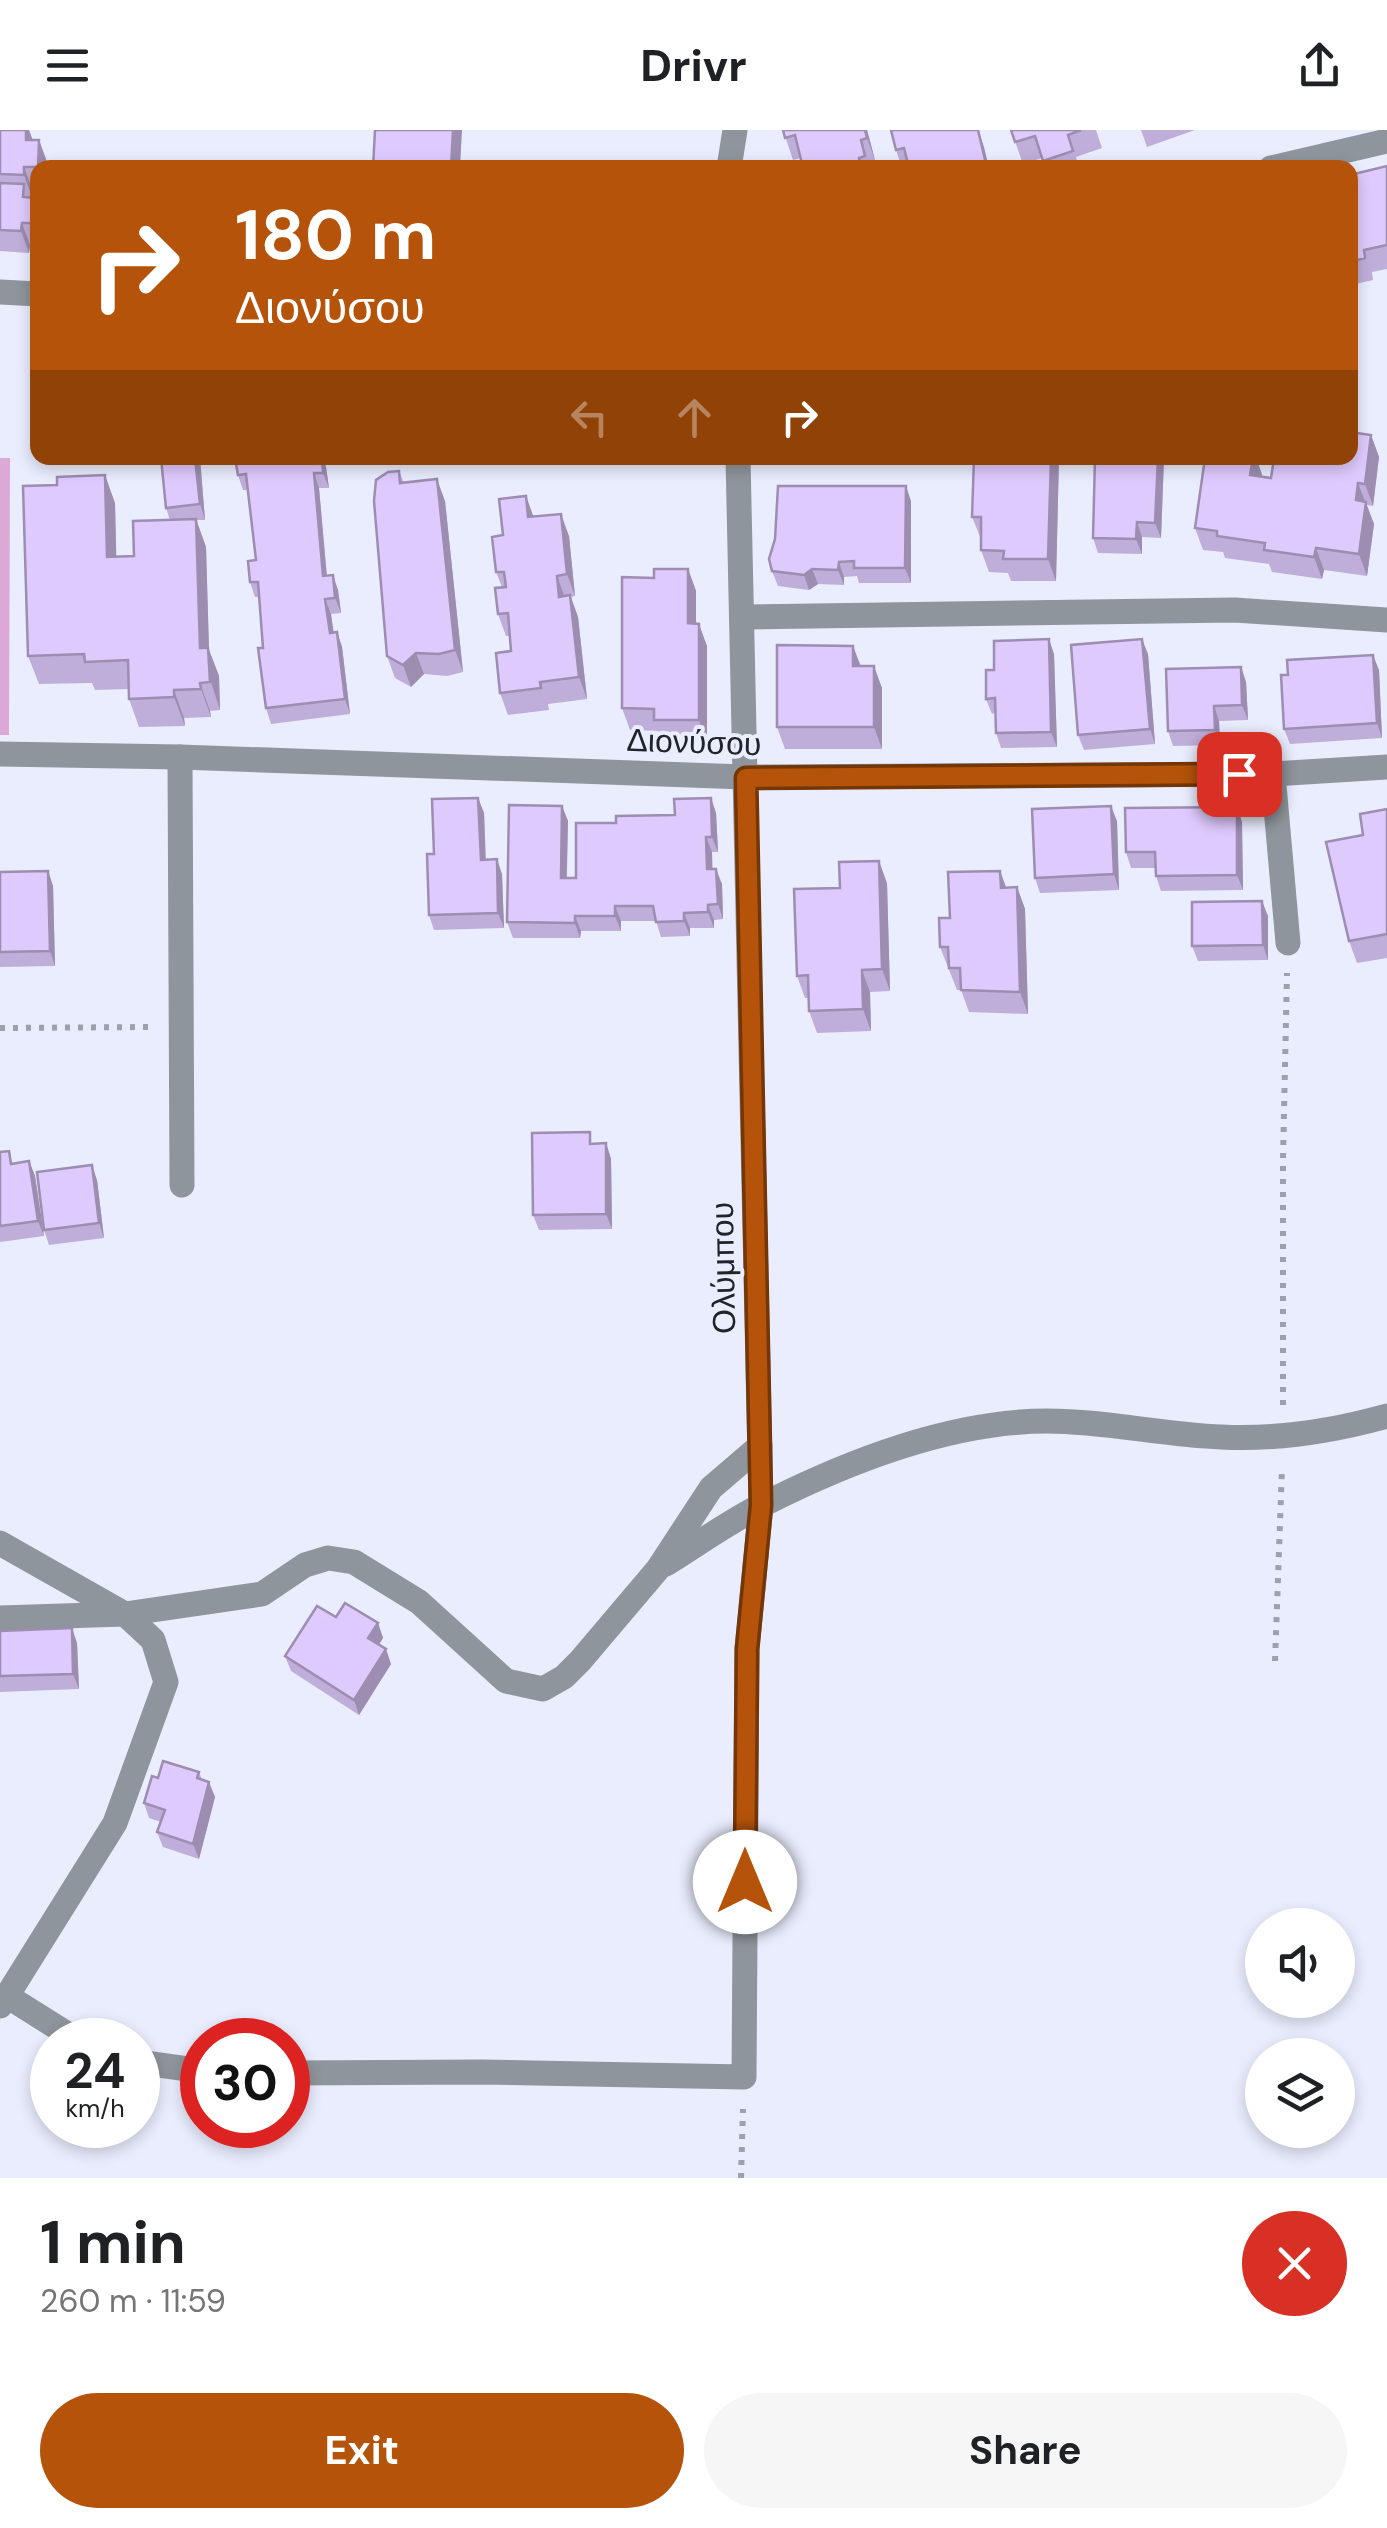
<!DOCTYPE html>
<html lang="en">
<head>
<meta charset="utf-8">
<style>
	body { margin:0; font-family:"DM Sans",sans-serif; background:#f6f6f6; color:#202124; height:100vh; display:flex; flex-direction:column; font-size:38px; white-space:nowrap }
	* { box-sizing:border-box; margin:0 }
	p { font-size:32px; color:#757577 }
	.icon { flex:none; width:55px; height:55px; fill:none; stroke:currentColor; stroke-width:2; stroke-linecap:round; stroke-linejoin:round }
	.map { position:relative; height:2048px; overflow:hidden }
	.sheet { display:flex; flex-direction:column; background:#fff; flex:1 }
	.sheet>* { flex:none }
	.top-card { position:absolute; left:30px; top:30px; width:1328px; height:305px; border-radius:20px; box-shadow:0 5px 15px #0003; background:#b45309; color:#fff; overflow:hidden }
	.controls { position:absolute; left:1245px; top:1778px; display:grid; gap:20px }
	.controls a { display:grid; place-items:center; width:110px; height:110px; border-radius:50%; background:#fff; box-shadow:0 5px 15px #0003; font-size:50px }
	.speed { position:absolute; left:30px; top:1888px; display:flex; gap:20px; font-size:50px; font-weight:700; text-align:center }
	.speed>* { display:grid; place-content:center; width:130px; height:130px; border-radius:50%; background:#fff; box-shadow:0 5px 15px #0003; line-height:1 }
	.speed small { font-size:25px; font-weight:400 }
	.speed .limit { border:15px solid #d22; background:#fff; color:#111 }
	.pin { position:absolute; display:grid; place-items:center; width:85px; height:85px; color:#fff; margin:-42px; border-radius:20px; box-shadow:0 5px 15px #0006 }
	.me { position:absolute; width:110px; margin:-55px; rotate:0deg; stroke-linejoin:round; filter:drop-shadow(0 0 8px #0008) }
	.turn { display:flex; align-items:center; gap:35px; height:210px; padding:0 40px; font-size:45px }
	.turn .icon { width:130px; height:130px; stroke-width:2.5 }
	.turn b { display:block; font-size:70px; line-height:85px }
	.lanes { display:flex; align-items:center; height:95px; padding:0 40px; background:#0003; justify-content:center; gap:50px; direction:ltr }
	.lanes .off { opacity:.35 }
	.round { display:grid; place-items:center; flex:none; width:105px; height:105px; border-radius:52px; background:#f6f6f6 }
	.overview { display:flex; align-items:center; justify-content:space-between; height:170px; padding:0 40px }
	h1 { font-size:60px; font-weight:700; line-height:75px }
	.primary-button { display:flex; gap:20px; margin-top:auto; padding:20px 40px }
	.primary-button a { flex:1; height:115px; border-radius:60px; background:#b45309; color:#fff; font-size:40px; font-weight:700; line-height:115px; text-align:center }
	.primary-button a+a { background:#f6f6f6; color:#202124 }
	header { display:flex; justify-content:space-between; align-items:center; height:130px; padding:0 40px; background:#fff; font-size:45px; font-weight:700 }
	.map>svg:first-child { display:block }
</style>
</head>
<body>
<header><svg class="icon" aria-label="menu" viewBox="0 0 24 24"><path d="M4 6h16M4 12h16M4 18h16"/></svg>Drivr<svg class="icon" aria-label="share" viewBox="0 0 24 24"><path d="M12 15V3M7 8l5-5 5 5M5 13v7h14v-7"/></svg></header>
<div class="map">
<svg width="1387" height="2048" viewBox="0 0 1387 2048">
	<rect width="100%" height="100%" fill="#eaedfe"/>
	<polygon fill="#dca8d5" points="0,328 10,328 9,605 0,605"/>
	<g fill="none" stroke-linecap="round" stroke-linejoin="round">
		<g stroke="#9da0ad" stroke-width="6" stroke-dasharray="5 8" stroke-linecap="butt">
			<polyline points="0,898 150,897"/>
			<polyline points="1283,1275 1283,1029 1287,843"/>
			<polyline points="1275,1531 1282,1338"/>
			<polyline points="741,2048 743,1979"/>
		</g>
		<g stroke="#8f959c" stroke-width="25">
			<polyline points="729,38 735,0"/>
			<polyline points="1271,38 1387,11"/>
			<polyline points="0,162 38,164"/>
			<polyline points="742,487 1235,480 1387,490"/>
			<polyline points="180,627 182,1055"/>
			<polyline points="1273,644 1288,813"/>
			<polyline points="0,1413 125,1484 153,1510 166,1552 115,1693 7,1866"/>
			<path d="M666,1434c32,-20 64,-43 98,-60 85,-43 186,-83 283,-83 59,0 116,14 174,16 57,3 112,-6 166,-21"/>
			<polyline points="0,1488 125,1484 262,1464 305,1435 328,1428 354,1432 419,1472 506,1551 543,1559 564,1547 580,1531 658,1439 711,1358 760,1316"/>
			<polyline points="0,1876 7,1866 77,1910"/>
			<polyline points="138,1932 202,1941"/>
			<polyline points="288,1943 482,1942 744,1947 747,1519 761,1375 738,328"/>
		</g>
		<polyline stroke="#8f959c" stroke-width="25" points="0,624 180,627 745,647 1273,644 1387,637"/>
	</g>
	<g fill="#c0aeda">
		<polygon points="0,0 29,0 32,10 39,10 47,32 38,38 38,59 32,59 32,67 38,81 38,115 30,115 29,123 0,121"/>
		<polygon points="783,0 867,0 875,30 869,32 870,38 803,38 801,28 793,30"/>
		<polygon points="978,0 989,38 902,38 896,20"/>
		<polygon points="1011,0 1096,0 1102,18 1076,27 1079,38 1046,38 1042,28 1023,34"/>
		<polygon points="1141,0 1195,0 1147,17"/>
		<polygon points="1387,36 1387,139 1372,142 1373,150 1351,155 1350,45"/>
		<polygon points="1355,295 1354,303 1371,305 1379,327 1373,376 1367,375 1374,394 1367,446 1324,440 1322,449 1272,442 1269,434 1225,428 1223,422 1203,420 1195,398 1205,328 1256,328 1261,346 1271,348"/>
		<polygon points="200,328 205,390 196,390 206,417 209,520 219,546 220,580 210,581 211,587 184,588 185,596 139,597 129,569 129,559 95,560 92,553 39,554 28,526 115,373 116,427 134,426 170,390 166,378"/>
		<polygon points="235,328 323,328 326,337 329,358 319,358 327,445 338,460 341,483 331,484 333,503 337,502 342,517 350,584 271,594 266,578 259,467 255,467 250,452 256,430 248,360 243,360 238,345"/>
		<polygon points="1051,328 1059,328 1056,451 1011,451 1008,443 989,442 981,420 981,409 972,387"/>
		<polygon points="1164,328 1161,408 1142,407 1142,424 1098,423 1093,408"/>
		<polygon points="399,341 404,353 445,371 463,542 447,546 424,544 411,557 395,548 387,526"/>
		<polygon points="526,366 533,387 569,406 575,466 571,467 578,487 587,569 548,574 549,580 508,585 500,563 511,521 510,506 506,506 498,484 502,457 496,442"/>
		<polygon points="911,371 911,453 859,453 857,446 844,447 844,455 818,454 809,460 778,456 772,441"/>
		<polygon points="688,439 696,461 696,493 707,516 707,612 662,612 658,601 630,600 622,578 654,448"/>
		<polygon points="853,516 861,536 882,558 882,619 785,619 777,597"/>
		<polygon points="1054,524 1057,617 1001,618 996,603 995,583 992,584 986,569 994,540"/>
		<polygon points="1148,524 1155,614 1084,620 1078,605"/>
		<polygon points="1241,537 1246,552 1248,590 1219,591 1220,615 1173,616 1168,601"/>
		<polygon points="1379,540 1382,608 1290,614 1284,599"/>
		<polygon points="478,668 484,683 486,730 502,744 504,798 434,800 429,785 434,724"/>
		<polygon points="711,668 716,683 718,722 712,722 712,739 722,754 723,789 714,790 714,798 690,798 690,806 661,807 656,791 621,791 621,801 581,801 580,808 513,808 507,792 562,676 568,691 567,748 576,748 616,693 675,685"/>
		<polygon points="1387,679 1387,828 1357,833 1349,811 1363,705"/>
		<polygon points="1117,691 1119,760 1040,763 1035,748"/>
		<polygon points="1242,692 1243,760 1161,761 1156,746 1156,738 1131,738 1126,722"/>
		<polygon points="48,741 53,756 55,836 0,837 0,742"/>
		<polygon points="887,753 890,861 870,862 871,901 817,903 809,881 809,868 805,868 797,846 840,758"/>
		<polygon points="1006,757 1017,757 1025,779 1028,884 969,882 961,860 957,860 940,817 950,788"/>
		<polygon points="1268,786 1268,830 1198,831 1192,816"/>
		<polygon points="606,1013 611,1029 612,1099 539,1100 533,1085"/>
		<polygon points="0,1022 13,1034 29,1031 35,1046 44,1106 0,1112"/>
		<polygon points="97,1050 104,1108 49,1115 44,1100"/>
		<polygon points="336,1487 378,1493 383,1508 379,1514 391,1534 359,1585 291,1541 285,1526"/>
		<polygon points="0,1501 77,1513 79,1559 0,1562"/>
		<polygon points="199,1642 202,1650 215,1667 199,1729 163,1717 157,1702 161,1692 149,1688 144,1673 158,1648"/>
	</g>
	<g fill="#9c8db1">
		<polygon points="26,0 29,0 35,16 26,10"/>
		<polygon points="453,0 462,0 460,38 451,38"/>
		<polygon points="865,0 867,0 875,30 867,8"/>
		<polygon points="978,0 984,17 989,38 987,38"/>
		<polygon points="39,10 47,32 47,38 38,37"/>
		<polygon points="24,37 32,59 32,67 24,45"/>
		<polygon points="33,68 38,81 38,110 32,93"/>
		<polygon points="22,93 30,115 29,123 21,101"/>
		<polygon points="1350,282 1355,295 1351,324 1350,321"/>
		<polygon points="1371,305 1379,327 1373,376 1365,354"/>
		<polygon points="195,328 200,328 205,390 200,374"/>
		<polygon points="322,328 326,337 329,358 323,343"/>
		<polygon points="1051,328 1059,328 1056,451 1048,429"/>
		<polygon points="1158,328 1164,328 1161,408 1155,393"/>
		<polygon points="1253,328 1256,328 1262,344 1258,367 1250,345"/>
		<polygon points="314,343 319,358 328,461 323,446"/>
		<polygon points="105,345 115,373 117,455 107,427"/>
		<polygon points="437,349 445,371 463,542 455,520"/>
		<polygon points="1358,353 1374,394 1367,446 1359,424 1356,370"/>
		<polygon points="906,356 911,371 911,453 905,438"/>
		<polygon points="526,366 534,388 528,387"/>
		<polygon points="561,384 569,406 575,466 567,444"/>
		<polygon points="196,389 206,417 209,520 219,546 220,580 200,518"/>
		<polygon points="1137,392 1142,407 1142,424 1136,409"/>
		<polygon points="1316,418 1324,440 1322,449 1314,427"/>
		<polygon points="839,432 844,447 844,455 838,440"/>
		<polygon points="688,439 696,461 696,515 688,493"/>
		<polygon points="812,439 818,454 809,460 804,445"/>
		<polygon points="333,445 338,460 341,483 335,468"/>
		<polygon points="557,446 565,468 559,467"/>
		<polygon points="570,465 578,487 587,569 579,547"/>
		<polygon points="325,469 331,484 336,518 330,503"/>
		<polygon points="699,494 707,516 707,612 699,590"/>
		<polygon points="337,502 342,517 350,584 345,569"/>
		<polygon points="1049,509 1054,524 1057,617 1051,602"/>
		<polygon points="1142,509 1148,524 1155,614 1150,599"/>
		<polygon points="853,516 861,538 853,536"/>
		<polygon points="416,523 424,544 411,557 403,535"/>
		<polygon points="1373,525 1379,540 1382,608 1377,593"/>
		<polygon points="874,536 882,558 882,619 874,597"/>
		<polygon points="1241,537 1246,552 1248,590 1242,575"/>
		<polygon points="200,553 210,581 211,587 201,559"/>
		<polygon points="174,560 184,588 185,596 174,567"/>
		<polygon points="1214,576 1219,591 1220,615 1215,600"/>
		<polygon points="478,668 484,683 486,745 481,730"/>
		<polygon points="711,668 716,683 718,722 712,707"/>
		<polygon points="562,676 568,691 566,764 561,748"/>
		<polygon points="1111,676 1117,691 1119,760 1114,744"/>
		<polygon points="1237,677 1242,692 1243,760 1237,745"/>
		<polygon points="706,707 712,722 713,755 707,739"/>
		<polygon points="497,729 502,744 504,798 498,783"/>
		<polygon points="879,731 887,753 890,861 882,839"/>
		<polygon points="716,739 722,754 723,789 718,774"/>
		<polygon points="48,741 53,756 55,836 50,821"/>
		<polygon points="1000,741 1008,762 1001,758"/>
		<polygon points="1017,757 1025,779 1028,884 1020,862"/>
		<polygon points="1262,771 1268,786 1268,830 1263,815"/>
		<polygon points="708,775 714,790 714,798 708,782"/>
		<polygon points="615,776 621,791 621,801 615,786"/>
		<polygon points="684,783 690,798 690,806 684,791"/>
		<polygon points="575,786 581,801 580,808 575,793"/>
		<polygon points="862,840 870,862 871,901 863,879"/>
		<polygon points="606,1013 611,1029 612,1099 606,1084"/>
		<polygon points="29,1031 35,1046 44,1106 38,1091"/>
		<polygon points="92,1035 97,1050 104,1108 99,1093"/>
		<polygon points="378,1493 383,1508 374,1523 368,1508"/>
		<polygon points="72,1498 77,1513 79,1559 73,1544"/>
		<polygon points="386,1519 391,1534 359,1585 354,1570"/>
		<polygon points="209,1652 215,1667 199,1729 193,1714"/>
	</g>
	<g fill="#dfcafd" stroke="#9c8db1" stroke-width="2.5">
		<polygon points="0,0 26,0 26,10 39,10 38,37 24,37 24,45 0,44"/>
		<polygon points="375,0 453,0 451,38 373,38"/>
		<polygon points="783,0 865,0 867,8 861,10 865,26 859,28 861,38 803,38 795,5 785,8"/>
		<polygon points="891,0 978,0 987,38 909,38 904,18 896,20"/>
		<polygon points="1011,0 1081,0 1068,5 1073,21 1043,31 1035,6 1015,12"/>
		<polygon points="665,32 665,38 506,38 506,33"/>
		<polygon points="1387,36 1387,115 1364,120 1365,128 1350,132 1350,45"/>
		<polygon points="0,53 24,54 23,67 33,68 32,93 22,93 21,101 0,100"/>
		<polygon points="1350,302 1371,305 1365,354 1358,353 1356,370 1366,372 1359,424 1316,418 1314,427 1264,420 1265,413 1217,406 1217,401 1195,398 1205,328 1253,328 1250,345 1271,348 1274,328 1350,328"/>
		<polygon points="161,328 195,328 200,374 166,378"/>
		<polygon points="235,328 322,328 323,343 314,343 323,446 333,445 335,468 325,469 330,503 337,502 345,569 266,578 258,518 263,518 258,452 250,452 248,431 256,430 247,353 246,344 238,345"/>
		<polygon points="974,328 1051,328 1048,429 1003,429 1004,421 981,420 981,387 972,387"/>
		<polygon points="1095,328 1158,328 1155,393 1137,392 1136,409 1093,408"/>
		<polygon points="399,341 400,353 437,349 455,520 439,524 416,523 403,535 387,526 374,371 376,350 388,342"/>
		<polygon points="105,345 107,427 134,426 133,391 196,389 200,518 208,518 210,552 200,553 201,559 174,560 174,567 129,569 128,530 85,532 84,524 28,526 23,356 57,355 57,347"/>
		<polygon points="778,356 906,356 905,438 854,438 854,431 839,432 838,440 812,439 804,445 772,441 769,429 775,409"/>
		<polygon points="526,366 528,387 561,384 567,444 557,446 559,467 570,465 579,547 540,552 541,558 500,563 496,523 511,521 508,483 498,484 495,458 506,457 504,442 496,442 492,407 503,405 499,369"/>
		<polygon points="654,439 688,439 688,493 699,494 699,590 654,590 654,579 622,578 622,447 654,448"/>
		<polygon points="1049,509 1051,602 996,603 995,568 986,569 986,540 994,540 994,511"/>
		<polygon points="1142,509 1150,599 1078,605 1071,515"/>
		<polygon points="777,515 853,516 853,536 874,536 874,597 777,597"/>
		<polygon points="1373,525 1377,593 1284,599 1281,545 1288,545 1287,530"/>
		<polygon points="1241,537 1242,575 1214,576 1215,600 1168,601 1166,539"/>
		<polygon points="478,668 481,730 497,729 498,783 429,785 427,724 434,724 432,669"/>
		<polygon points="711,668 712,707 706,707 707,739 716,739 718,774 708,775 708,782 684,783 684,791 656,792 653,776 615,776 615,786 575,786 575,793 507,792 509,675 562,676 561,748 576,748 576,693 616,693 616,686 675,685 674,669"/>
		<polygon points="1111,676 1114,744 1035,748 1032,679"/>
		<polygon points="1237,677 1237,745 1156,746 1155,722 1126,722 1125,678"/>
		<polygon points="1387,679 1387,804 1349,811 1326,712 1363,705 1360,684"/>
		<polygon points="879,731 882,839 862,840 863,879 809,881 808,845 797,846 794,759 840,758 839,732"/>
		<polygon points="48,741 50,821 0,822 0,742"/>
		<polygon points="1000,741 1001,758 1017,757 1020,862 961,860 960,838 949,838 948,817 940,817 939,788 950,788 948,742"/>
		<polygon points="1262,771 1263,815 1192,816 1192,772"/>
		<polygon points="590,1002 590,1014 606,1013 606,1084 533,1085 532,1003"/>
		<polygon points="9,1021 11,1034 29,1031 38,1091 0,1096 0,1022"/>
		<polygon points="92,1035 99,1093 44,1100 37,1042"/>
		<polygon points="345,1473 378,1493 368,1508 386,1519 354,1570 285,1526 317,1476 336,1487"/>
		<polygon points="72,1498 73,1544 0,1546 0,1501"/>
		<polygon points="163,1631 199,1642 197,1648 209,1652 193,1714 157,1702 165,1680 144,1673 152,1646 158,1648"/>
	</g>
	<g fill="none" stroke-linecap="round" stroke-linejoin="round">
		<defs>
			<polyline id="route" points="745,1752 747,1519 761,1375 746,648 1239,644"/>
		</defs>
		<use href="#route" stroke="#753606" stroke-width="25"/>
		<use href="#route" stroke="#b45309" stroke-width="18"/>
	</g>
	<g text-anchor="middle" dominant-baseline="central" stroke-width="8" stroke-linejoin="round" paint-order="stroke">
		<g font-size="32" fill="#21232a" stroke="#eaedfe">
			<text transform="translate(694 612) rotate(2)">Διονύσου</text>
			<text transform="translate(723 1138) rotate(-91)">Ολύμπου</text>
		</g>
	</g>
</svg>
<div class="controls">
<a><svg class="icon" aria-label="sound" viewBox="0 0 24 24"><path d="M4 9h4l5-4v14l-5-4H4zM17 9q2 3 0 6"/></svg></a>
<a><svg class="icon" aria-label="layers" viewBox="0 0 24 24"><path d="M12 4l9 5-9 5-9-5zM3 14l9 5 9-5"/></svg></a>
</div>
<div class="speed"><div>24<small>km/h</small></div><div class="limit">30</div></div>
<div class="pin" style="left:1239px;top:644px;background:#d93025"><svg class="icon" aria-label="arrive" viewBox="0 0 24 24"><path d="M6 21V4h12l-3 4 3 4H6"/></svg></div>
<svg class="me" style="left:745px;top:1752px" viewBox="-20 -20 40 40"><circle r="19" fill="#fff"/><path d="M0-13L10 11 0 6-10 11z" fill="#b45309"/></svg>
<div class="top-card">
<div class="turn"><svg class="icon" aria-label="right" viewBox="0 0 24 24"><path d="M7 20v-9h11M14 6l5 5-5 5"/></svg><div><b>180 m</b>Διονύσου</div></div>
<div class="lanes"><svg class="icon off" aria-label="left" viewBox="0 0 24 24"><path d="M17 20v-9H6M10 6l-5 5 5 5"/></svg><svg class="icon off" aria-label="ahead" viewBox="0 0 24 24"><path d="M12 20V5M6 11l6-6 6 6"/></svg><svg class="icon" aria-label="right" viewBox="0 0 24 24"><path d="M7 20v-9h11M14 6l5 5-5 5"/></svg></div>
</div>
</div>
<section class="sheet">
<div class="overview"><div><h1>1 min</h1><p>260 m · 11:59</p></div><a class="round" style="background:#d93025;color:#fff"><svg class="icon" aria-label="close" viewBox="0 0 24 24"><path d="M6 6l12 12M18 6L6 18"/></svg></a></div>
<div class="primary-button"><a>Exit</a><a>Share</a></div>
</section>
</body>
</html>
